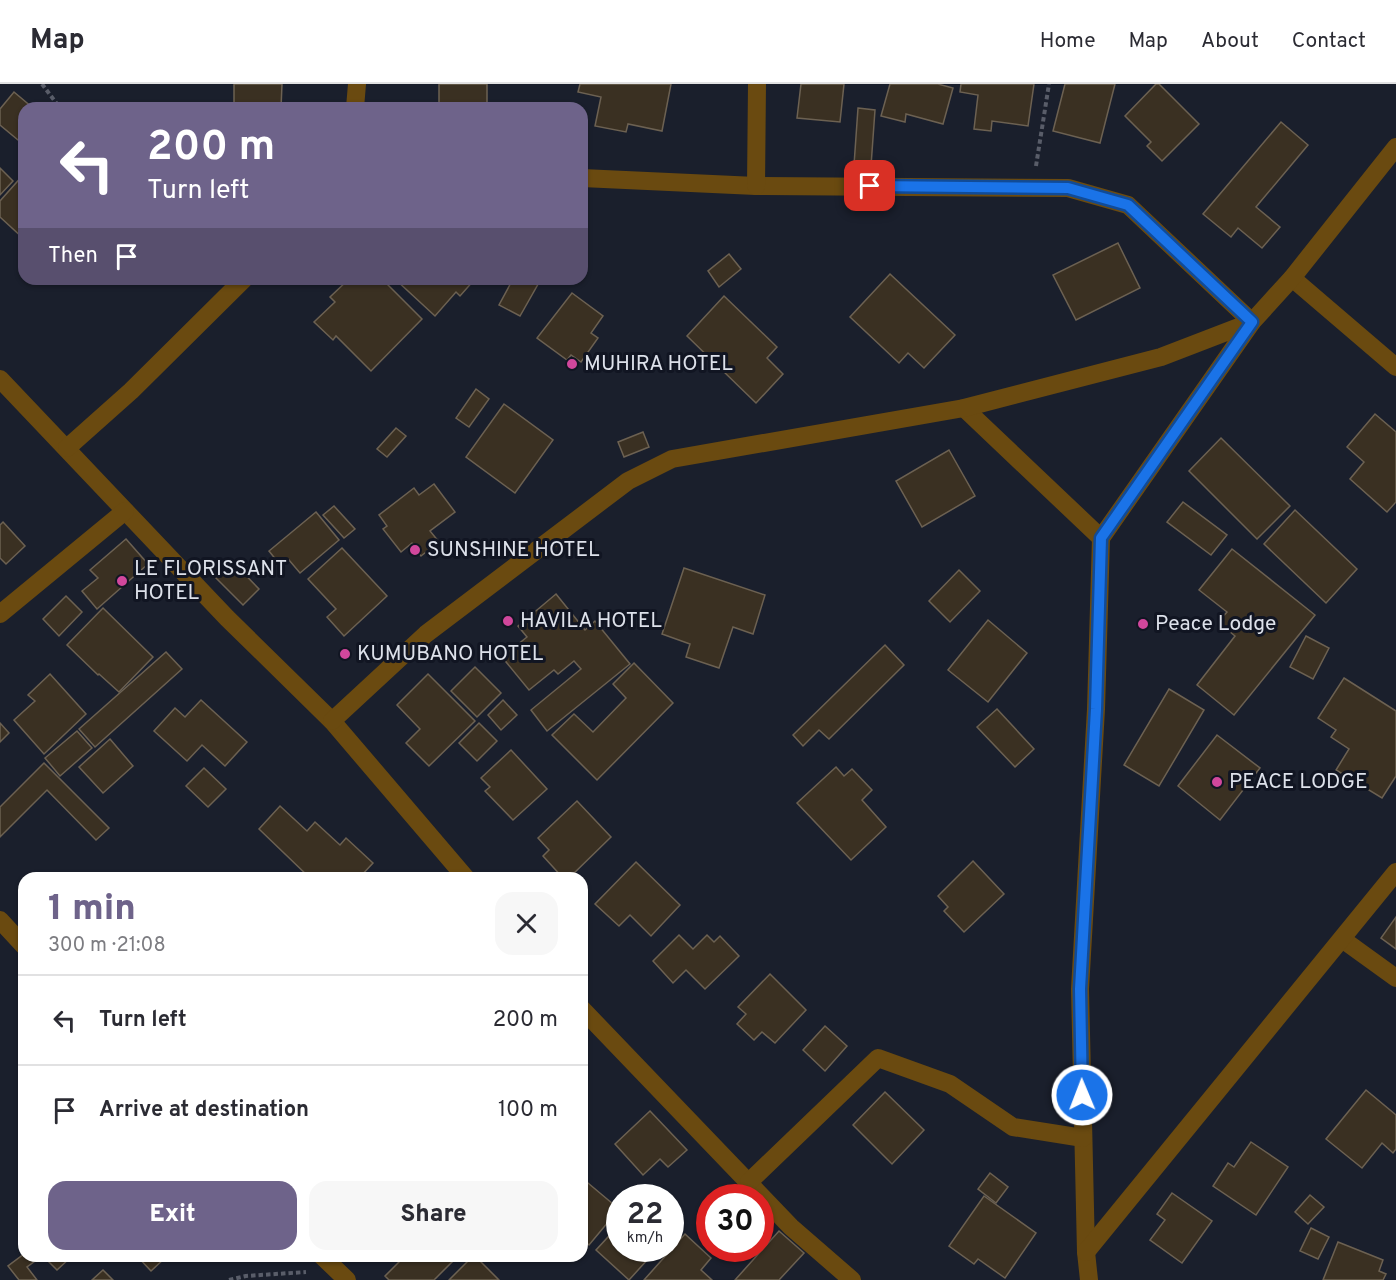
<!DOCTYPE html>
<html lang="en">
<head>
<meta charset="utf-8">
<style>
	body { margin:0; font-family:Overpass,sans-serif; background:#f7f7f7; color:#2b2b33; height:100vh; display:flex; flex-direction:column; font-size:22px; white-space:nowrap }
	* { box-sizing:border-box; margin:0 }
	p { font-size:20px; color:#7c7c81 }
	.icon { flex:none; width:33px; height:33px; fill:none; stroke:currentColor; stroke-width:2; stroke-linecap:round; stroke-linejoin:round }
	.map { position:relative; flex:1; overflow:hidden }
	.panel { position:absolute; left:18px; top:788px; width:570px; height:390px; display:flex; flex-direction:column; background:#fff; border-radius:18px; box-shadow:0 2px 4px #0004 }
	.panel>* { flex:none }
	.top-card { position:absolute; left:18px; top:18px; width:570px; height:183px; border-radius:18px; box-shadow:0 2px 4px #0004; background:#6e638a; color:#fff; overflow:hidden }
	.speed { position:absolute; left:606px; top:1100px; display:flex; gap:12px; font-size:30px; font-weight:700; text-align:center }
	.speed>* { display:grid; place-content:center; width:78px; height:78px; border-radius:50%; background:#fff; box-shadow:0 2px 4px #0004; line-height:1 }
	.speed small { font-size:15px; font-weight:400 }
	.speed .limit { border:9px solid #d22; background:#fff; color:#111 }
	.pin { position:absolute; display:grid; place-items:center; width:51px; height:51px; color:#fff; margin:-26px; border-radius:12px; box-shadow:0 3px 9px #0006 }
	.me { position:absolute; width:66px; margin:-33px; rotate:359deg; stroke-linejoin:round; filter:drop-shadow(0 0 4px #0008) }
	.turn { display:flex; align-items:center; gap:21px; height:126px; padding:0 30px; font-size:27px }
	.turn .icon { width:78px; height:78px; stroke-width:2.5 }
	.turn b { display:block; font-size:42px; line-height:51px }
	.then { display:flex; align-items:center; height:57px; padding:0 30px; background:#0003; gap:12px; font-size:22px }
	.round { display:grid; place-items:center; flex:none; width:63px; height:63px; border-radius:18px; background:#f7f7f7 }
	.head { display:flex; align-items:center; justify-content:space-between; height:102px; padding:0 30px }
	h1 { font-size:36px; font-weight:800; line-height:45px; color:#6e638a }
	.action { display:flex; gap:12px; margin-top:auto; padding:12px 30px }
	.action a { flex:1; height:69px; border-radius:18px; background:#6e638a; color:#fff; font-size:24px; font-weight:800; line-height:69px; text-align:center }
	.action a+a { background:#f7f7f7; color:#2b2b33 }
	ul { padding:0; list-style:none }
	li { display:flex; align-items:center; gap:18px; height:90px; padding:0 30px; border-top:2px solid #e1e1e2 }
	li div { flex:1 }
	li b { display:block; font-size:22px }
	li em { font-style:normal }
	header { display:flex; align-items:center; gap:36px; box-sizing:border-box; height:84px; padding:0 30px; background:#fff; border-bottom:2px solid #e1e1e2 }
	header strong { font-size:28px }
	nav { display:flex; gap:33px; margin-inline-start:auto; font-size:21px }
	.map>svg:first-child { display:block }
</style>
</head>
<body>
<header>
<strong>Map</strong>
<nav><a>Home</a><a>Map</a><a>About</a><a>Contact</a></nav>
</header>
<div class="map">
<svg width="1396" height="1196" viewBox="0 0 1396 1196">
	<rect width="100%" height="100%" fill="#1a1f2c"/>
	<g fill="#3a3022" stroke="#6c6152" stroke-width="1.5">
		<polygon points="234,0 282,0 281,24 234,24"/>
		<rect x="439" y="0" width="48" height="24"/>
		<polygon points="580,0 671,0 662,47 628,40 626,48 595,42 601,13 578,8"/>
		<polygon points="801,0 844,0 840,38 797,34"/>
		<polygon points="890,0 938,0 953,4 943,40 906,30 905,38 881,32"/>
		<polygon points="961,0 1034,0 1028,42 992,37 991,47 974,45 978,11 960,8"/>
		<polygon points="1065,0 1115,0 1100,59 1053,47"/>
		<polygon points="1156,0 1159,0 1199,40 1162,77 1147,62 1151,58 1125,32"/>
		<polygon points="14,8 33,24 24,24 24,61 0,41 0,25"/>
		<polygon points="858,24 875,26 871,82 854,81"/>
		<polygon points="1281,38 1308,61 1256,123 1280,143 1262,164 1238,144 1231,153 1203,130"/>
		<polygon points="0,84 13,97 0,111"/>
		<polygon points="24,90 24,155 0,133 0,117"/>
		<polygon points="1118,159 1140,204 1076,236 1053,191"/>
		<polygon points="729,170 741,185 719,203 708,187"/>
		<polygon points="890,190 955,251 924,284 908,269 899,279 850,233"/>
		<polygon points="349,195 382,195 422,235 371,287 336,252 333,256 314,238 335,218 330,213"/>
		<polygon points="395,195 475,195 460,212 456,208 435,232"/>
		<polygon points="513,195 541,195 520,232 499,221"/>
		<polygon points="572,209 603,232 591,249 598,254 581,278 571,271 567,276 537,254"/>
		<polygon points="724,212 777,263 767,274 783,290 756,319 687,252"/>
		<polygon points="476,305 489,315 469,343 456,334"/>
		<polygon points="504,320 553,356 515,409 466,373"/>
		<polygon points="1375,330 1396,348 1396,418 1387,428 1350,395 1364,378 1347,363"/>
		<polygon points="396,344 406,352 387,373 377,365"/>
		<polygon points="643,348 649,363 624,373 618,358"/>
		<polygon points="1221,354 1290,422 1257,455 1189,387"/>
		<polygon points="949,366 975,412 922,443 896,397"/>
		<polygon points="434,400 455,428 430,447 439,458 421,472 412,459 401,468 383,445 387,442 379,431 414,404 419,411"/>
		<polygon points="1183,418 1227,451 1211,471 1167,438"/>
		<polygon points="334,422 355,445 344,454 323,431"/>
		<polygon points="1295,426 1357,485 1326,519 1264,460"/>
		<polygon points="316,428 339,456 300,489 289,476 281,482 269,467"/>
		<polygon points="3,438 25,462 6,480 0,474 0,441"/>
		<polygon points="126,455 148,480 97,525 82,507 98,494 90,486"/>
		<polygon points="342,464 387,512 344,552 327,533 336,525 308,495"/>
		<polygon points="1232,465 1315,531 1234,631 1197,601 1235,552 1218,538 1227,528 1199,506"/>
		<polygon points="233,478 259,505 243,521 216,494"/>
		<polygon points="684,484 765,511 753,550 733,543 719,584 686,573 690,560 662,550"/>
		<polygon points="959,486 980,507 950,538 929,517"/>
		<polygon points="556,510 585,546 595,537 630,580 547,647 531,626 581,585 574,577 558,590 554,586 529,606 502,573 527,553 518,542"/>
		<polygon points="66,512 82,528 59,552 43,535"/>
		<polygon points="103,524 153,573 119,608 99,590 98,591 67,561"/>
		<polygon points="988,536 1027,569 988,618 948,586"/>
		<polygon points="1306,552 1329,564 1313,595 1290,583"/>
		<polygon points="885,561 904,581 829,655 819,646 803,662 793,651"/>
		<polygon points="166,568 182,585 95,663 79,645"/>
		<polygon points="634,579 673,619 597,696 552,651 574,630 593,648 626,614 613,600"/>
		<polygon points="475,583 501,609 477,633 451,607"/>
		<polygon points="50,590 86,630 44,670 14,636 35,617 28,611"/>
		<polygon points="428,590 475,637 429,682 406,659 420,645 397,621"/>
		<polygon points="1344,594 1396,627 1396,692 1382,714 1336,686 1349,665 1331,653 1336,646 1318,634"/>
		<polygon points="1169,605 1204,626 1159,702 1124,681"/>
		<polygon points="201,616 247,658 225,682 202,661 187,677 154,647 175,624 185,633"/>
		<polygon points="503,616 517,631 501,646 488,631"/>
		<polygon points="997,625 1034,665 1015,683 977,643"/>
		<polygon points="0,639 9,649 0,658"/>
		<polygon points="479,639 497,657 477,677 459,659"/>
		<polygon points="77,647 92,664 60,692 45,674"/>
		<polygon points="1217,651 1260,684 1220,736 1178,702"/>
		<polygon points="110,655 133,682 103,709 79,683"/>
		<polygon points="511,666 547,705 513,736 485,707 490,703 481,694"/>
		<polygon points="44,679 109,744 96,756 47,706 0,753 0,723"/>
		<polygon points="836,683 844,692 852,685 872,706 862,716 886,743 851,776 797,719"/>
		<polygon points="204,684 226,705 208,723 186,702"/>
		<polygon points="577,717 611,753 569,794 563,794 543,772 549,766 538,754"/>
		<polygon points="280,722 307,747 315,738 340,761 346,754 373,779 359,794 310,794 259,745"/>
		<polygon points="973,777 1004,810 964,848 944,827 948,823 938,812"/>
		<polygon points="636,778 680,821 651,852 630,831 619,842 595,820"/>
		<polygon points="1396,833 1396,865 1381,854"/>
		<polygon points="679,851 693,865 707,851 714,858 720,852 739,872 705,905 686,886 673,899 653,877"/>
		<polygon points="770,890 806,926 775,959 762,948 754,956 737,940 746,930 738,923"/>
		<polygon points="825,942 847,962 825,987 803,966"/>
		<polygon points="1366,1006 1396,1031 1396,1065 1393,1069 1382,1059 1362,1084 1326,1055"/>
		<polygon points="885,1008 924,1046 892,1080 853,1041"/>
		<polygon points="650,1027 687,1066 668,1083 660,1075 643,1091 615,1060"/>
		<polygon points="1251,1058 1288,1083 1256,1131 1213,1102 1228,1079 1234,1083"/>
		<polygon points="990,1089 1008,1103 996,1119 978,1105"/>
		<polygon points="582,1094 619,1125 589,1161 582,1155"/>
		<polygon points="1172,1109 1212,1137 1182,1179 1150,1156 1165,1136 1157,1130"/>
		<polygon points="1310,1111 1324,1123 1308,1140 1295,1128"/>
		<polygon points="984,1112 1036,1149 1005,1194 978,1175 974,1180 949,1162"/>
		<polygon points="620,1140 620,1164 658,1164 629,1196 596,1166"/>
		<polygon points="1311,1144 1329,1153 1318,1175 1300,1167"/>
		<polygon points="779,1147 804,1169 779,1196 735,1196"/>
		<polygon points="685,1150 711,1174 701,1186 712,1196 644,1196"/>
		<polygon points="1338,1158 1383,1176 1379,1187 1386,1190 1383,1196 1323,1196"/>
		<polygon points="24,1170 24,1172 35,1172 38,1175 27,1183 37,1196 19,1196 8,1182"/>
		<polygon points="43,1172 72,1172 57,1186"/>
		<polygon points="137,1172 167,1172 151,1187"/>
		<polygon points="405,1172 447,1172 453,1177 434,1196 389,1196 385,1192"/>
		<polygon points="473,1172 475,1172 499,1196 449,1196"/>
		<polygon points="103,1186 113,1196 92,1196"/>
	</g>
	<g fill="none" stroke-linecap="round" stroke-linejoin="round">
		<g stroke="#595d69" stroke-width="4" stroke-dasharray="4.5 3" stroke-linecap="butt">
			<polyline points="42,0 60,24"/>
			<polyline points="1036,82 1049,0"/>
			<polyline points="229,1196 246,1192 306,1188"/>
		</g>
		<g stroke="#6a4a10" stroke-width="18">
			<polyline points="355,24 357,0"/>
			<polyline points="582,94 756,102 1068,104 1128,121 1252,238 1101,454"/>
			<polyline points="756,102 757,0"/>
			<polyline points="1292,194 1396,283"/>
			<polyline points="0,295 227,534 332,637 466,794"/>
			<polyline points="964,324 1101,454 1096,625 1080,905 1086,1168 1089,1196"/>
			<polyline points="67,364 131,307 244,195"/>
			<polyline points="0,530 125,427"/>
			<polyline points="332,637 426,550 628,397 672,375 964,324 1161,273 1252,238 1292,194 1396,63"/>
			<polyline points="0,836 24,862"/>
			<polyline points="1342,855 1396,894"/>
			<polyline points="582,925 791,1143 852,1196"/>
			<polyline points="749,1098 878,974 950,1000 1013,1043 1083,1054"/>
			<polyline points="1086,1168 1396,788"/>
			<polyline points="322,1172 347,1196"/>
		</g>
	</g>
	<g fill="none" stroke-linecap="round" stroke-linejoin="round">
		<defs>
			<polyline id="route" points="870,102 1068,104 1128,121 1252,238 1101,454 1096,625 1080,905 1082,1011"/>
		</defs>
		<use href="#route" stroke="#114b97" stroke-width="15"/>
		<use href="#route" stroke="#1a73e8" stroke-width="10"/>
	</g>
	<g fill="#d1479c" stroke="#111522" stroke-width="2">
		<circle cx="572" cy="280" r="6"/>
		<circle cx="415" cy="466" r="6"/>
		<circle cx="122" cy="497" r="6"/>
		<circle cx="508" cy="537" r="6"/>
		<circle cx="1143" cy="540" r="6"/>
		<circle cx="345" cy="570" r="6"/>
		<circle cx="1217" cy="698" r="6"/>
	</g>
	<g text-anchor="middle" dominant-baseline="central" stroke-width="6" stroke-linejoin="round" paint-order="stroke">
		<g font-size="21" fill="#dde1ea" stroke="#111522" text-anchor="start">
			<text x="584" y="280">MUHIRA HOTEL</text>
			<text x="427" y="466">SUNSHINE HOTEL</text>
			<text x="134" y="485">LE FLORISSANT<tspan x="134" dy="24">HOTEL</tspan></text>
			<text x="520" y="537">HAVILA HOTEL</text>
			<text x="1155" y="540">Peace Lodge</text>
			<text x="357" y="570">KUMUBANO HOTEL</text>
			<text x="1229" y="698">PEACE LODGE</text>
		</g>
	</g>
</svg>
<div class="speed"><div>22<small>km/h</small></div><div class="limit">30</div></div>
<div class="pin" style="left:870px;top:102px;background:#d93025"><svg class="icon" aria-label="arrive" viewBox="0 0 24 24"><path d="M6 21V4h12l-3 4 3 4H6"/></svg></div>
<svg class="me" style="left:1082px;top:1011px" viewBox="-20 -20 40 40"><circle r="17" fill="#1a73e8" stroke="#fff" stroke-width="3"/><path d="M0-11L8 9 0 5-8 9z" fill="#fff"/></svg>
<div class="top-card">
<div class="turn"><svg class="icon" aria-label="left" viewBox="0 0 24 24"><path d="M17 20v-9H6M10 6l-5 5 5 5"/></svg><div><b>200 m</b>Turn left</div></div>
<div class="then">Then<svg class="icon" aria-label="arrive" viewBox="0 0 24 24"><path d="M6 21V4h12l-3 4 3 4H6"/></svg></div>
</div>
<section class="panel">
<div class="head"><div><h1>1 min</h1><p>300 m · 21:08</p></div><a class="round"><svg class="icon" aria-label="close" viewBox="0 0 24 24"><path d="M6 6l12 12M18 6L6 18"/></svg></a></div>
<ul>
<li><svg class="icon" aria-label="left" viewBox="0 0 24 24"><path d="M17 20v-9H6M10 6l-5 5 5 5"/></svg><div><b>Turn left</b></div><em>200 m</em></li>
<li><svg class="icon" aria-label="arrive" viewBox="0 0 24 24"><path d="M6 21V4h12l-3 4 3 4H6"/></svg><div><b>Arrive at destination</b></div><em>100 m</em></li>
</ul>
<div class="action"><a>Exit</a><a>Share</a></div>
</section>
</div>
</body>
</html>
